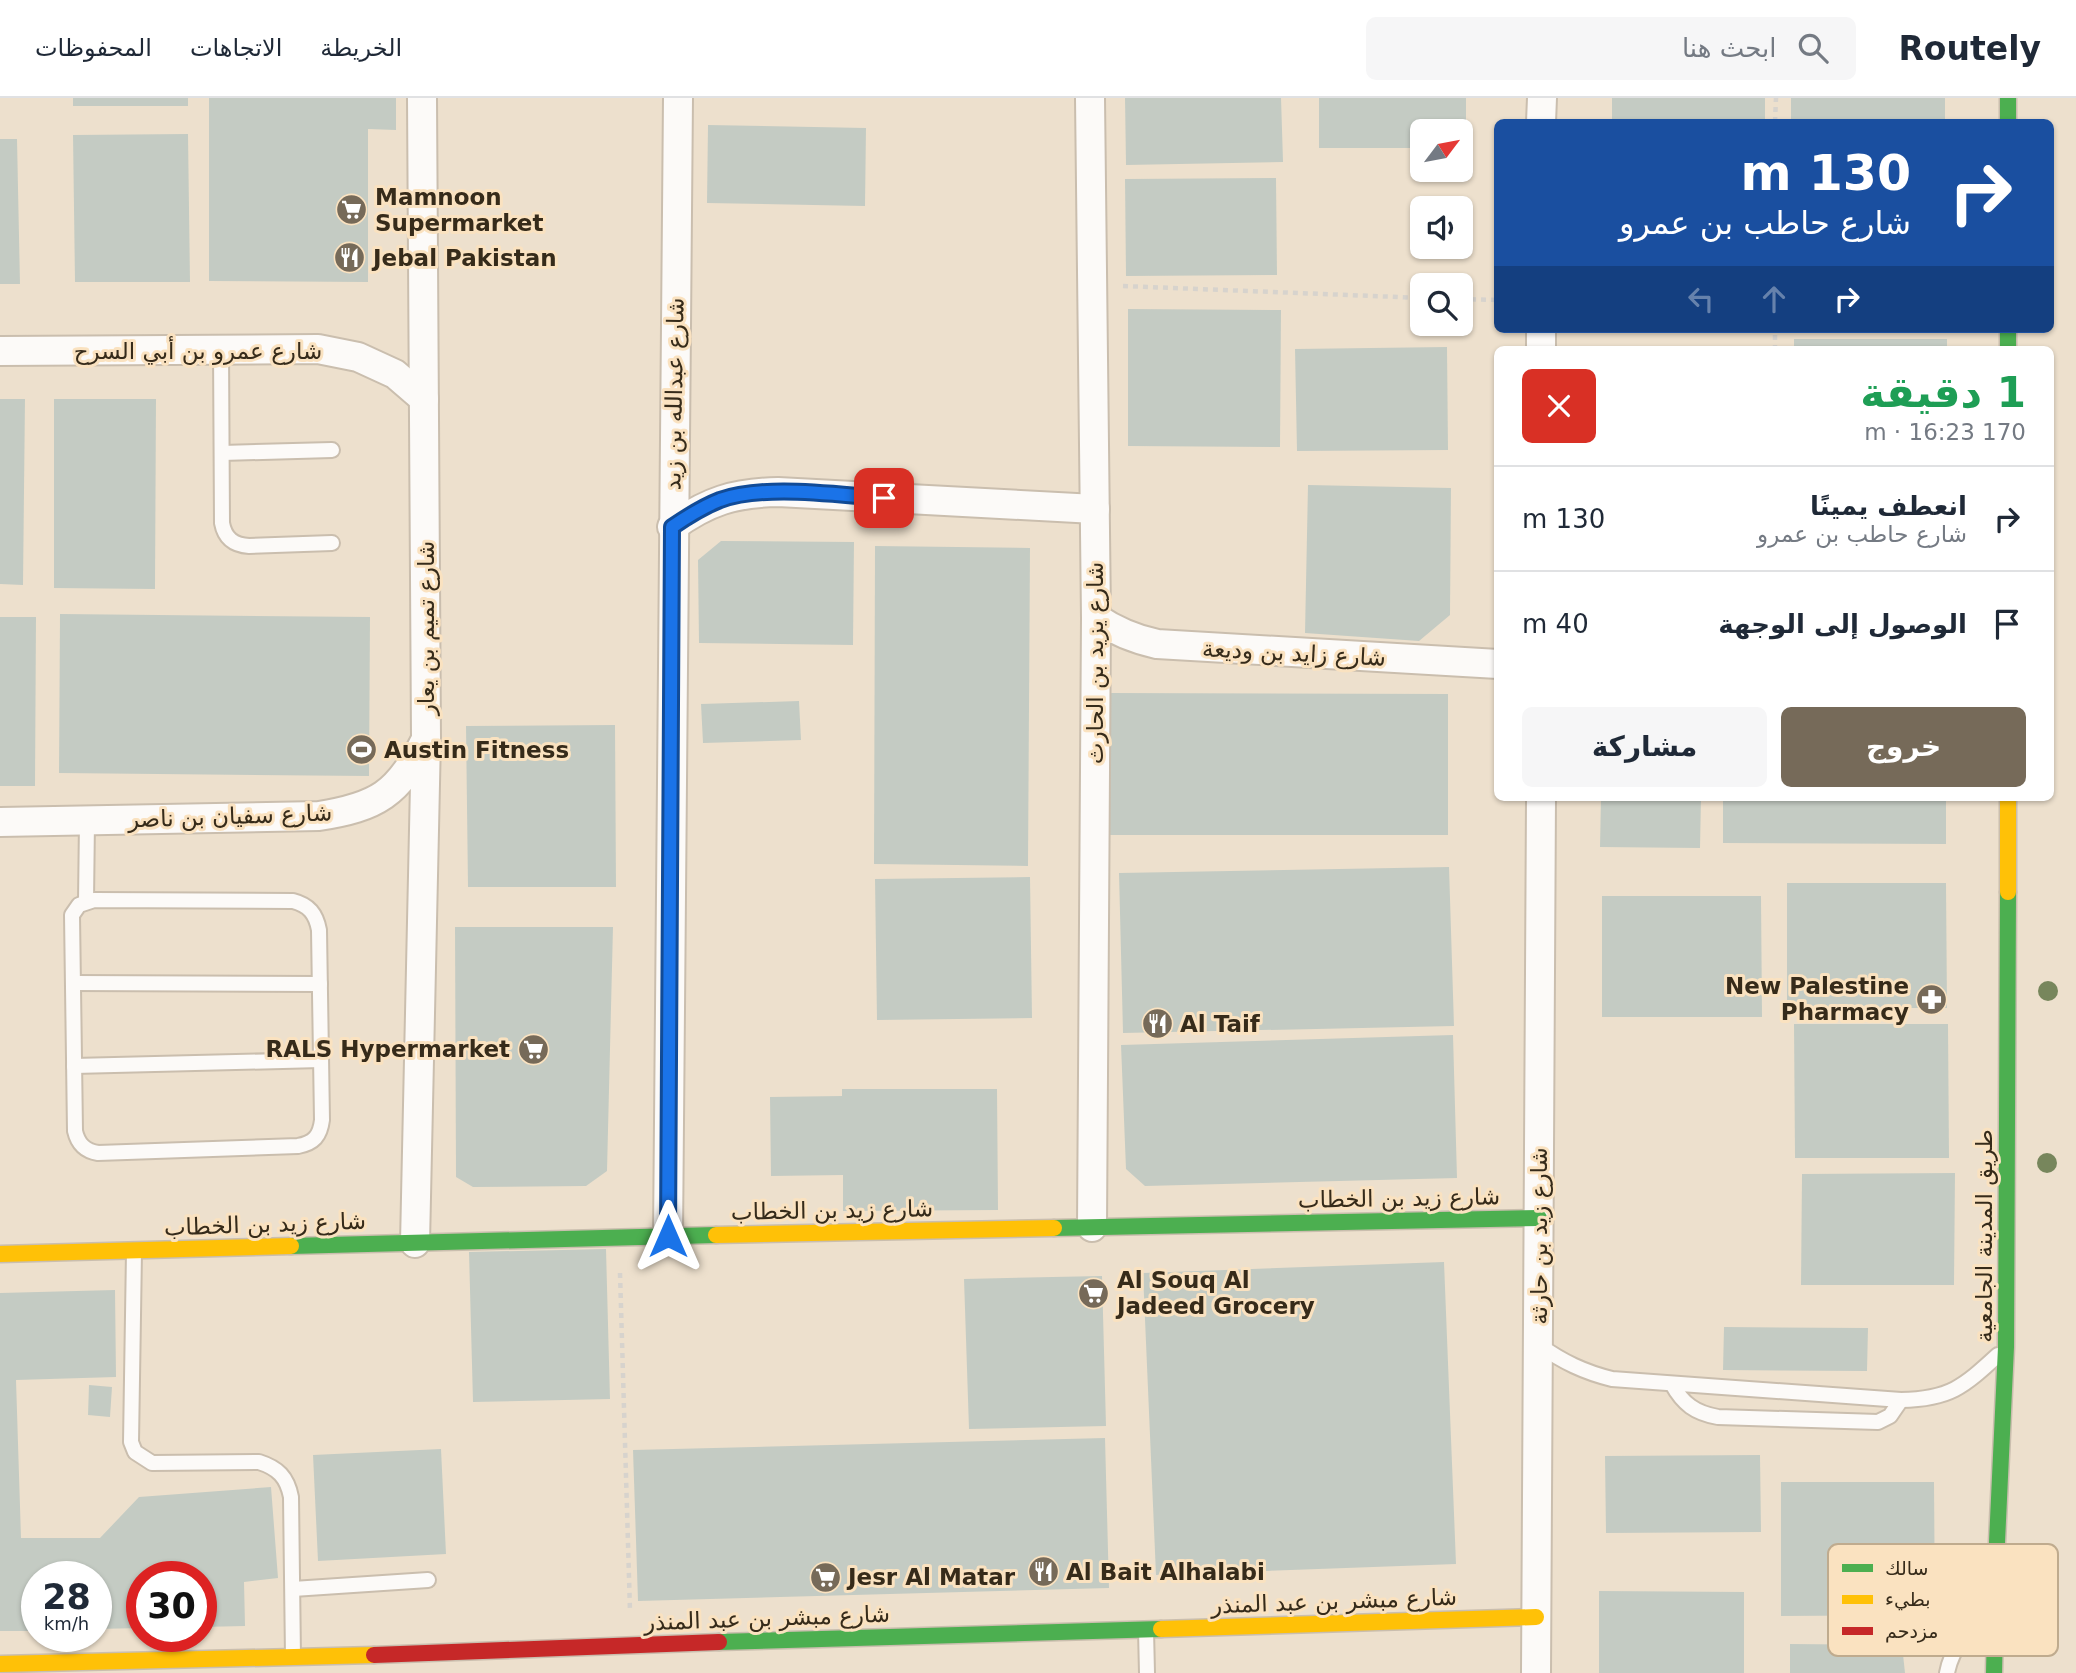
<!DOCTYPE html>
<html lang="ar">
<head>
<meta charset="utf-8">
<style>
	body { margin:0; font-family:"DejaVu Sans",Vazirmatn,sans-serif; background:#f6f6f7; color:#1f2937; direction:rtl; height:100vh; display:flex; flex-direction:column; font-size:26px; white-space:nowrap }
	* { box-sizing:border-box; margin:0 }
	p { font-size:23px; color:#747a83 }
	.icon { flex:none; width:38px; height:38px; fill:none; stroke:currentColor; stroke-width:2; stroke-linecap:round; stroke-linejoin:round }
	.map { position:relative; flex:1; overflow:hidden; direction:ltr }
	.panel { position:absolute; left:1494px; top:248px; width:560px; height:455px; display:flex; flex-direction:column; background:#fff; border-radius:10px; box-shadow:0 2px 5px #0004; direction:rtl }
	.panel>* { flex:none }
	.top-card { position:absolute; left:1494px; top:21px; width:560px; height:214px; border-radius:10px; box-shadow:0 2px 5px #0004; direction:rtl; background:#1a4fa0; color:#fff; overflow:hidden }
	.needle { width:46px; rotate:58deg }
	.buttons { position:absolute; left:1410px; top:21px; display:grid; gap:14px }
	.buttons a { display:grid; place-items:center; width:63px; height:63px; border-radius:10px; background:#fff; box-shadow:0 2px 5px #0004; font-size:35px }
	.speed { position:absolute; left:21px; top:1463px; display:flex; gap:14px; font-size:35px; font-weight:700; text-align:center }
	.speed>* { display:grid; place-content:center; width:91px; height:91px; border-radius:50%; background:#fff; box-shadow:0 2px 5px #0004; line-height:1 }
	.speed small { font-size:18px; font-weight:400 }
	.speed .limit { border:10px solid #d22; background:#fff; color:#111 }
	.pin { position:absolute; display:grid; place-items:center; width:60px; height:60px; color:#fff; margin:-30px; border-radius:14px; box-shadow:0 4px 10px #0006 }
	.me { position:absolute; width:77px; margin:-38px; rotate:0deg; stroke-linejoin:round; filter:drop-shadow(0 0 5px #0008) }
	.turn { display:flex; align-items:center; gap:24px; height:147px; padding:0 28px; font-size:32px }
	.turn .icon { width:91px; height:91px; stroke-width:2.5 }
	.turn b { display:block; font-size:49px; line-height:60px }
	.lanes { display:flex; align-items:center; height:66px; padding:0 28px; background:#0003; justify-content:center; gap:35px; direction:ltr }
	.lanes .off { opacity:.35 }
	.round { display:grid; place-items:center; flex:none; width:74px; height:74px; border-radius:10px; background:#f6f6f7 }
	.headline { display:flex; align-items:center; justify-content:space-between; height:119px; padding:0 28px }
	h1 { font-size:42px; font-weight:800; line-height:52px; color:#1e9e55 }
	.cta { display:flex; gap:14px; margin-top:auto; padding:14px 28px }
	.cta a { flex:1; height:80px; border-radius:10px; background:#766a59; color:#fff; font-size:28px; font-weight:800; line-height:80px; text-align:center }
	.cta a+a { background:#f6f6f7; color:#1f2937 }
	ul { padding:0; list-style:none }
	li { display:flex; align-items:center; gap:21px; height:105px; padding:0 28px; border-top:2px solid #e0e1e3 }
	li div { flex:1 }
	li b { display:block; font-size:26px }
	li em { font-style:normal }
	header { display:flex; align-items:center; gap:42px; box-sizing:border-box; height:98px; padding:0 35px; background:#fff; border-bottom:2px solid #e0e1e3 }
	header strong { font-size:33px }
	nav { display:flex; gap:38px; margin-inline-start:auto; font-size:24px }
	.search { width:490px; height:63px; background:#f6f6f7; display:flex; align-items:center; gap:18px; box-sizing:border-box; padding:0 24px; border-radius:10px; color:#747a83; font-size:26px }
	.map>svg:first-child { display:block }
</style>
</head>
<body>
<header>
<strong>Routely</strong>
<div class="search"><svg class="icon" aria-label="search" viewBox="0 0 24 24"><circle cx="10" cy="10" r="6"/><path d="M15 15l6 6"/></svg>ابحث هنا</div>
<nav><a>الخريطة</a><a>الاتجاهات</a><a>المحفوظات</a></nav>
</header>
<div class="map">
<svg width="2076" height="1575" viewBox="0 0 2076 1575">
	<rect width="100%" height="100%" fill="#ede0cd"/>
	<g fill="#c4cbc3">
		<rect x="73" y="0" width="115" height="8"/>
		<polygon points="209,0 396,0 396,32 368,31 368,184 209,183"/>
		<polygon points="1125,0 1281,0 1283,64 1126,67"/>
		<polygon points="1319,0 1466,0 1466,50 1461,50 1461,33 1423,33 1423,50 1319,50"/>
		<rect x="1612" y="0" width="153" height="24"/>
		<rect x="1791" y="0" width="154" height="24"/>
		<polygon points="708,27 866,30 865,108 707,105"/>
		<polygon points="188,36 190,184 75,184 73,37"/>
		<polygon points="0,41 17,41 20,186 0,186"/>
		<polygon points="1276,80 1277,177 1126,178 1125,81"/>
		<polygon points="1128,211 1281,212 1280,349 1128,348"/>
		<rect x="1794" y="241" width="153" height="11"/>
		<rect x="1614" y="248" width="153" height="4"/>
		<polygon points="1447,249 1448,352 1297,353 1295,251"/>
		<polygon points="0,301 25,301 23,487 0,486"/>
		<polygon points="54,301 156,301 155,491 54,490"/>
		<polygon points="1308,387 1451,390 1450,517 1419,543 1305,535"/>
		<polygon points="721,443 854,444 853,547 699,545 698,462"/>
		<polygon points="875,448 1030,450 1028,768 874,766"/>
		<polygon points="60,516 370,519 369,678 59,675"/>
		<polygon points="0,519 36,519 35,688 0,688"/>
		<polygon points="1107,595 1448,596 1448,737 1107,737"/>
		<polygon points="799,603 801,642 703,645 701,606"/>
		<polygon points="615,627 616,789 468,789 466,628"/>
		<polygon points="1601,700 1701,700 1700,750 1600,749"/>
		<polygon points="1723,700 1946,700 1946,746 1723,745"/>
		<polygon points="1449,769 1454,928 1123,935 1119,775"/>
		<polygon points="1030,779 1032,920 877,922 875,781"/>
		<polygon points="1787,785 1946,785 1947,910 1787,910"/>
		<polygon points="1602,798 1761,798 1762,919 1602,919"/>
		<polygon points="455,829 613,829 607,1073 586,1088 473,1089 456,1079"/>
		<polygon points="1794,926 1948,926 1949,1060 1795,1060"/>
		<polygon points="1453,937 1457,1080 1145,1088 1126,1071 1121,947"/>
		<polygon points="842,991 997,991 998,1112 843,1113 843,1077 771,1078 770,999 842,998"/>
		<polygon points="1955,1075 1954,1187 1801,1187 1802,1076"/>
		<polygon points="606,1151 610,1301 473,1304 469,1154"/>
		<polygon points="1444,1164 1456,1466 1156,1477 1143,1175"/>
		<polygon points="1102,1178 1106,1328 969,1331 964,1181"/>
		<polygon points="115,1192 116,1279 16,1282 21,1440 100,1440 139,1399 271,1389 278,1480 244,1484 245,1528 201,1529 201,1479 142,1479 142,1530 96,1531 96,1479 37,1479 37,1533 0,1533 0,1195"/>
		<polygon points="1724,1229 1868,1230 1867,1273 1723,1272"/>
		<polygon points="89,1287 112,1289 110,1319 88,1317"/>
		<polygon points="1105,1340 1109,1490 638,1503 633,1352"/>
		<polygon points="441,1351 446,1456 318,1463 313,1357"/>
		<polygon points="1760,1357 1761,1434 1606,1435 1605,1358"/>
		<polygon points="1781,1384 1934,1384 1935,1517 1781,1518"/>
		<polygon points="1599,1493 1744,1494 1744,1575 1599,1575"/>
		<polygon points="1790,1546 1902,1547 1905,1575 1790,1575"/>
	</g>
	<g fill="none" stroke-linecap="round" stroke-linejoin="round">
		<defs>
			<g id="lane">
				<path d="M221,252l1,173c3,16 12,22 27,23l83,-3"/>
				<polyline points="222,355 332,352"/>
				<path d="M94,802l199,1c16,4 23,13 26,29l3,190c-2,16 -8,23 -24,26l-200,7c-13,-2 -20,-9 -23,-22l-3,-216 7,-10z"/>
				<polyline points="86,803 87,723"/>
				<polyline points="73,885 320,886"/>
				<polyline points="74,968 321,962"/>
				<path d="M134,1154l-3,190 4,10 17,11 107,-1c19,6 28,15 32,35l2,160"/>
				<path d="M1539,1247c24,17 45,27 73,34l289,21c49,-1 62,-13 97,-45"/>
				<path d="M1672,1286c11,20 23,29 46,33l160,5 12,-6 11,-16"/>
				<polyline points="293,1491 428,1482"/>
				<polyline points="1146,1532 1147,1575"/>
				<path d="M1947,1575c5,-27 23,-46 45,-61"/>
			</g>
			<g id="street">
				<polyline points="1090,0 1096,520 1092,1129"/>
				<polyline points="1541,24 1542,0"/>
				<polyline points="1541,231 1541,252"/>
				<polyline points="0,253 318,251 358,259 395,276 424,301"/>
				<path d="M672,429c36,-26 62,-34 106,-35l317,17"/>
				<path d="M1096,520c19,13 38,21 61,26l341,20"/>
				<path d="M0,724l319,-6c58,-9 79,-22 106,-75"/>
				<polyline points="668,1138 678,0"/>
				<polyline points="415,1145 426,640 422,0"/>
				<polyline points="1536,1575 1541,700"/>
			</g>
			<g id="fast">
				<polyline points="2008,0 2008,24"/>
				<polyline points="2008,231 2008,252"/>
				<polyline points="1054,1130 1539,1120"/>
				<polyline points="291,1148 716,1137"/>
				<polyline points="719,1544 1161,1531"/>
				<polyline points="1994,1575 1997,1444 2006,1249 2008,794"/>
			</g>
			<g id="slow">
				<polyline points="2008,794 2008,700"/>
				<polyline points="716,1137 1054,1130"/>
				<polyline points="0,1156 291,1148"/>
				<polyline points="1161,1531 1536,1519"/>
				<polyline points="0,1566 374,1557"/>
			</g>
			<polyline id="jam" points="374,1557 719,1544"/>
		</defs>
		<use href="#lane" stroke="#cabeae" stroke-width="18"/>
		<use href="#street" stroke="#cabeae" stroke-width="32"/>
		<use href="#fast" stroke="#cabeae" stroke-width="19"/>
		<use href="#slow" stroke="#cabeae" stroke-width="19"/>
		<use href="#jam" stroke="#cabeae" stroke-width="19"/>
		<g stroke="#d7d3cd" stroke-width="4.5" stroke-dasharray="5 5" stroke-linecap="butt">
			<polyline points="1775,24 1776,0"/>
			<polyline points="1123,188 1423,200"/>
			<polyline points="1461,201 1498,202"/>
			<polyline points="1775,252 1775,231"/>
			<polyline points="620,1175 630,1513"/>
		</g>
		<use href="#lane" stroke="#fcfaf8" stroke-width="14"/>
		<use href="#street" stroke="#fcfaf8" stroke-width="28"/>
		<use href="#fast" stroke="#4caf50" stroke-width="16"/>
		<use href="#slow" stroke="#ffc107" stroke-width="16"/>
		<use href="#jam" stroke="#c62828" stroke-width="16"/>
	</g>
	<g fill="#77865c">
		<circle cx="2048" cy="893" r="10"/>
		<circle cx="2047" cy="1065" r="10"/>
	</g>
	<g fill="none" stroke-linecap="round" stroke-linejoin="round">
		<defs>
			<path id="route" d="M668,1138l4,-709c16,-11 30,-20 48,-27 44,-16 117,-5 164,-2"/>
		</defs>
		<use href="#route" stroke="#114b97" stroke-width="18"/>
		<use href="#route" stroke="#1a73e8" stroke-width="12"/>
	</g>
	<defs>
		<symbol id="supermarket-disc" viewBox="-11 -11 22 22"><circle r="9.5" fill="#766a59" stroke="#fae2c0"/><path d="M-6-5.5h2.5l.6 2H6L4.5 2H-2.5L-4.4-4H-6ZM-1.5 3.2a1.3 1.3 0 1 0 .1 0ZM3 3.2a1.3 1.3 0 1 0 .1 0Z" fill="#fff"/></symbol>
		<symbol id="restaurant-disc" viewBox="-11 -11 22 22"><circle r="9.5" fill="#766a59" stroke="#fae2c0"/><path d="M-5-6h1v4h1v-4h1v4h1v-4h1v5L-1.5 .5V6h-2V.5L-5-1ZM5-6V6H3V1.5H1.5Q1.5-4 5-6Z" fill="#fff"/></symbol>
		<symbol id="stadium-disc" viewBox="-11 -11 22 22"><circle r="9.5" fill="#766a59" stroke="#fae2c0"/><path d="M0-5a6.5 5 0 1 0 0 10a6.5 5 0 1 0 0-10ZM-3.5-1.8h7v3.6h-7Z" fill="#fff"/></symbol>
		<symbol id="pharmacy-disc" viewBox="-11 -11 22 22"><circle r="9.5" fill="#766a59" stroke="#fae2c0"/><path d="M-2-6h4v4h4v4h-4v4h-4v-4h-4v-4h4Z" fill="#fff"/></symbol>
	</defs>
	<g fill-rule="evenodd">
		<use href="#supermarket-disc" x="334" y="94" width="35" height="35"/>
		<use href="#restaurant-disc" x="332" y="142" width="35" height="35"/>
		<use href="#stadium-disc" x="344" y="634" width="35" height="35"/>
		<use href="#pharmacy-disc" x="1914" y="884" width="35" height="35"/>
		<use href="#restaurant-disc" x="1140" y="908" width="35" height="35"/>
		<use href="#supermarket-disc" x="516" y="934" width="35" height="35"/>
		<use href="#supermarket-disc" x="1076" y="1178" width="35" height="35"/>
		<use href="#restaurant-disc" x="1026" y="1456" width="35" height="35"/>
		<use href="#supermarket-disc" x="808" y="1462" width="35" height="35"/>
	</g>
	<g text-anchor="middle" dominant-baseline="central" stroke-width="6" stroke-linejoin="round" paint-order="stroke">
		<g font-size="23" font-weight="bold" fill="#362b1a" stroke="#fae2c0" text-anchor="start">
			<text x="375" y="99">Mamnoon<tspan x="375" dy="26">Supermarket</tspan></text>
			<text x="373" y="160">Jebal Pakistan</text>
			<text x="384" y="652">Austin Fitness</text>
			<text x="1909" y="888" text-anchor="end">New Palestine<tspan x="1909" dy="26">Pharmacy</tspan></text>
			<text x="1180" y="926">Al Taif</text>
			<text x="510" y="951" text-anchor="end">RALS Hypermarket</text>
			<text x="1117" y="1182">Al Souq Al<tspan x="1117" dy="26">Jadeed Grocery</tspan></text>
			<text x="1066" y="1474">Al Bait Alhalabi</text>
			<text x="848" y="1479">Jesr Al Matar</text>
		</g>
		<g font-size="23" fill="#362b1a" stroke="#fae2c0">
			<text x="198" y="253">شارع عمرو بن أبي السرح</text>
			<text transform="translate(674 296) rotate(-89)">شارع عبدالله بن زيد</text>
			<text transform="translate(426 530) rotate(-90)">شارع تميم بن يعار</text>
			<text transform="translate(1294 555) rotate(3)">شارع زايد بن وديعة</text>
			<text transform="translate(1095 565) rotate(-90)">شارع يزيد بن الحارث</text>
			<text transform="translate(230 718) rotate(-2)">شارع سفيان بن ناصر</text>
			<text transform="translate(1399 1100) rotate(-1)">شارع زيد بن الخطاب</text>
			<text transform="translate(832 1112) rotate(-1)">شارع زيد بن الخطاب</text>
			<text transform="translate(265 1126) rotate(-2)">شارع زيد بن الخطاب</text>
			<text transform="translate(1539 1138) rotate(-90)">شارع زيد بن حارثة</text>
			<text transform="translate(1984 1138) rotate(-90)">طريق المدينة الجامعية</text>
			<text transform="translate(1334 1503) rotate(-2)">شارع مبشر بن عبد المنذر</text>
			<text transform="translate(767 1520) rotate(-2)">شارع مبشر بن عبد المنذر</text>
		</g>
	</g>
	<rect x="1828" y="1446" width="230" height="112" rx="10" fill="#fae2c0" stroke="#bfab8e" stroke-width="2"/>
	<rect x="1842" y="1466" width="31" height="8" fill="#4caf50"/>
	<rect x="1842" y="1497" width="31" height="9" fill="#ffc107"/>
	<rect x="1842" y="1529" width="31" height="8" fill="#c62828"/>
	<g font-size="19" fill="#362b1a">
		<text x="1885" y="1477">سالك</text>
		<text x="1885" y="1508">بطيء</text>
		<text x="1885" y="1540">مزدحم</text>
	</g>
</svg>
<div class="buttons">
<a><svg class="needle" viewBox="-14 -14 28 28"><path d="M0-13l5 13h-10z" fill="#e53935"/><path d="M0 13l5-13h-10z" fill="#747a83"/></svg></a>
<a><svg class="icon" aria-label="sound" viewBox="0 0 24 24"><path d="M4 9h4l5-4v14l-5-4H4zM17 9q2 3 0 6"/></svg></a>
<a><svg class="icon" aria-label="search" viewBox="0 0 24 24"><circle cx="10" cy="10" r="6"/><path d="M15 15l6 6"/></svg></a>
</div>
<div class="speed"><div>28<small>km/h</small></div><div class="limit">30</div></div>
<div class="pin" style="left:884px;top:400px;background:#d93025"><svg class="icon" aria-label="arrive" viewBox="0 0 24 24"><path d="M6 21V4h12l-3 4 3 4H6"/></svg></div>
<svg class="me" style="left:668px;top:1138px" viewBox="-20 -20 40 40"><path d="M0-17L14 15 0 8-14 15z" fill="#1a73e8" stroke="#fff" stroke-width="4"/></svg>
<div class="top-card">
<div class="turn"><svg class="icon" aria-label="right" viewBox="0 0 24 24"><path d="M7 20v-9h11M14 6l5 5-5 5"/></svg><div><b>130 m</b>شارع حاطب بن عمرو</div></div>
<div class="lanes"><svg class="icon off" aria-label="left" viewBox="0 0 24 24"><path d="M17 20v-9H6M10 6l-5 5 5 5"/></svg><svg class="icon off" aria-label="ahead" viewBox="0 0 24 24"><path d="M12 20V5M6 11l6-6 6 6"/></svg><svg class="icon" aria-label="right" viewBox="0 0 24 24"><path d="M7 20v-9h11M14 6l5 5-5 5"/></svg></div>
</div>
<section class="panel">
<div class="headline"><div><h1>1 دقيقة</h1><p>170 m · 16:23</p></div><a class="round" style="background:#d93025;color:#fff"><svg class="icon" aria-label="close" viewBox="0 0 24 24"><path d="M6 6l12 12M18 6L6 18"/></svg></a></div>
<ul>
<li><svg class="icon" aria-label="right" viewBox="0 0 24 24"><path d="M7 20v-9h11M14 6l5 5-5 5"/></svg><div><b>انعطف يمينًا</b><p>شارع حاطب بن عمرو</p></div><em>130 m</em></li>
<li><svg class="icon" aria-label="arrive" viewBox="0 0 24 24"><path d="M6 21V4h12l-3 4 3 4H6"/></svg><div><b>الوصول إلى الوجهة</b></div><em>40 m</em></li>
</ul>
<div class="cta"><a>خروج</a><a>مشاركة</a></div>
</section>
</div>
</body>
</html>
